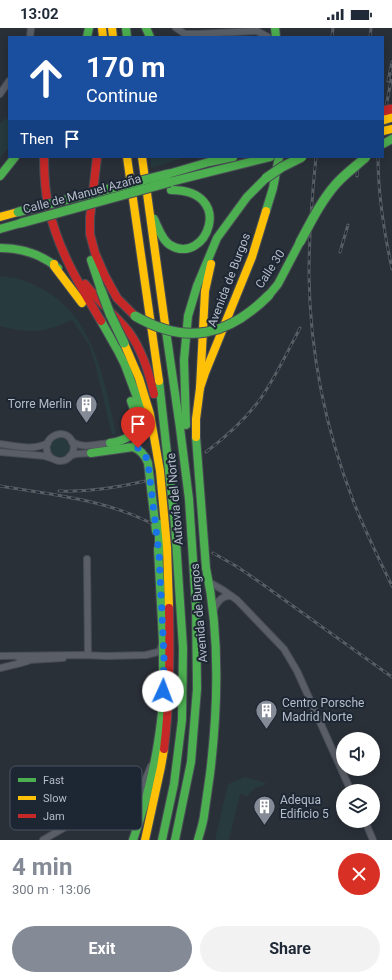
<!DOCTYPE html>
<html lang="en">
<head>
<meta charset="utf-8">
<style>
	body { margin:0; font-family:Roboto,sans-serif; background:#f2f2f3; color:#1f2937; height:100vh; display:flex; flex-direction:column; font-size:15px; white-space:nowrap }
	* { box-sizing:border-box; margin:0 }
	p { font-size:13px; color:#747a83 }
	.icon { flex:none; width:22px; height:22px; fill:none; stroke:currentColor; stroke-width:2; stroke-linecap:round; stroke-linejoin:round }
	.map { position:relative; height:812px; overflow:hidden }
	.panel { display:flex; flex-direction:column; background:#fff; flex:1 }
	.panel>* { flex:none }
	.banner { position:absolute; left:8px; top:8px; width:376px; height:122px; border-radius:0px; box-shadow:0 2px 10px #0003; background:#1a4fa0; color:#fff; overflow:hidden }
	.fabs { position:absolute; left:336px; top:704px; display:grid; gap:8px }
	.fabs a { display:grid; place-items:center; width:44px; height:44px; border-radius:50%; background:#fff; box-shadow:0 2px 10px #0003; font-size:20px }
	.pin { position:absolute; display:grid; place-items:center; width:34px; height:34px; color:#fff; margin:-41px -17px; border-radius:50% 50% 50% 0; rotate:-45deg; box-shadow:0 0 4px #0007 }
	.pin .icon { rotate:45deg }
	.me { position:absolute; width:44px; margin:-22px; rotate:2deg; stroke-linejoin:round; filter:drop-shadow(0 0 3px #0008) }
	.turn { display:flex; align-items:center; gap:14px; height:84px; padding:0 12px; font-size:18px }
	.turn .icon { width:52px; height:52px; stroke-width:2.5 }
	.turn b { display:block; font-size:28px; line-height:34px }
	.then { display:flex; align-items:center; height:38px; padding:0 12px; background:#0003; gap:8px; font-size:15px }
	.round { display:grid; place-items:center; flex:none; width:42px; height:42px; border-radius:21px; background:#f2f2f3 }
	.summary { display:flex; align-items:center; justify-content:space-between; height:68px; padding:0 12px }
	h1 { font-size:24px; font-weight:700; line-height:30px; color:#848b96 }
	.button { display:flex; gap:8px; margin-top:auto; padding:8px 12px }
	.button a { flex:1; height:46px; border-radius:24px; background:#848b96; color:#fff; font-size:16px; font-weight:700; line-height:46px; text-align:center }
	.button a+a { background:#f2f2f3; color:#1f2937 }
	.status { display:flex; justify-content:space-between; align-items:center; height:28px; padding:0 20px; background:#fff; direction:ltr }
	.status svg { height:11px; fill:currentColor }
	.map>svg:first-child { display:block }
</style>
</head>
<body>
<div class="status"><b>13:02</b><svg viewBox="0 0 49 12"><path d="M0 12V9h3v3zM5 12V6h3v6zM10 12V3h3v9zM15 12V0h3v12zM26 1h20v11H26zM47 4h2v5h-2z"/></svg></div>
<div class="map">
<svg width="392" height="812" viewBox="0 0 392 812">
	<rect width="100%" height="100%" fill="#2a3038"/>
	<g fill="#273a3e">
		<polygon points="5,90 9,93 9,119 0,130 0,96"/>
		<polygon points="150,129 186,129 151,140"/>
		<path d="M0,248c5,1 10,1 15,2 20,5 41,17 55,33 12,13 24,37 29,54 7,22 12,46 17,69l-4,1 -17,-72 -6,-18 -9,-14 -8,-11c-8,3 -16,7 -24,9 -16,4 -32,1 -48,-3z"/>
		<circle cx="60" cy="419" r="10"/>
		<polygon points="245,749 266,755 265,757 255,760 247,768 240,766 229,812 215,812 228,756"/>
	</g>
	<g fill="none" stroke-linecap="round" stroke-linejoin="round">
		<defs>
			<g id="street">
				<polyline points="176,0 185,6 196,6 257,3 268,9"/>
				<polyline points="30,9 31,0"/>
				<polyline points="0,66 9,53"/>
				<path d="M72,414c12,7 25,2 38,1"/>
				<path d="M0,416c16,2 33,7 48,-1"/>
				<path d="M0,424l45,4c2,1 4,1 6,2 3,1 5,3 9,3 10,0 17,-11 12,-20 -9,-17 -36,0 -21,17"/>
				<polyline points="70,428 76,426 91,425"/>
				<polyline points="87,531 88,627"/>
				<polyline points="209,554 223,562 237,572 284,621 297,643 351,763"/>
				<path d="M213,584c3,-9 8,-17 18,-16"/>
				<polyline points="0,628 82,627 107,628 146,627 158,624 160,623 162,616"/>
				<polyline points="19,630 29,632 63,630"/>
				<polyline points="0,640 21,635 28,633"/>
				<polyline points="365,793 373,812"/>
				<polyline points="43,812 105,776 116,780 130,780 137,772 151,738 155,738"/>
			</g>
			<g id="fast">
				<polyline points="126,0 127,9"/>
				<polyline points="146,0 150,9"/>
				<polyline points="275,0 276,9"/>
				<polyline points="87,9 89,0"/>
				<polyline points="383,116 392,111"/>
				<polyline points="168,146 209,134 233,129"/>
				<polyline points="0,148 15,129"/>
				<polyline points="170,154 270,129"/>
				<polyline points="266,183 273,160 279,129"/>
				<path d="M154,191c4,8 8,21 16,26 36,22 67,-55 1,-55"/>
				<polyline points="0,201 21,195"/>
				<path d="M0,220c22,0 41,6 58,20"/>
				<polyline points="91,232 101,262"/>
				<polyline points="269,267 278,256 300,214"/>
				<polyline points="101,293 118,323 125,337 142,383"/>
				<polyline points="165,296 180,400 189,471 196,578 197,661 191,734 175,812"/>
				<polyline points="159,353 175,497 183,620 182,692 174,756 162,812"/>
				<polyline points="186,397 184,332 188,288 197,258 217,210 247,169 266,150"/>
				<path d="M196,409l10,131c14,66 12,140 4,206 -2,14 -4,28 -6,42 -1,8 -4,16 -6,24"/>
				<path d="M110,415c13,-2 28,-8 27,-23 -1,-7 -4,-13 -6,-19"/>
				<path d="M91,425l42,-6c8,3 12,8 15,16l8,68"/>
				<polyline points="159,496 159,526"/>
				<polyline points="158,521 163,613 163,657"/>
				<path d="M133,812c16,-45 26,-90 30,-138"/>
			</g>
			<g id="slow">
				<polyline points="102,0 103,9"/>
				<polyline points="112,0 113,9"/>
				<polyline points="383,103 392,101"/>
				<polyline points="127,129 159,353"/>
				<polyline points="142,129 165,296"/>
				<polyline points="0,189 18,184"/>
				<polyline points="54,236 54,238 82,275"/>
				<polyline points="124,315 139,350 150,386 160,443 167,519 169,580"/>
				<polyline points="200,360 205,263 211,236"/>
				<polyline points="196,409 196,391 200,360 205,345 252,229 266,183"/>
				<polyline points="145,812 161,739 164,721"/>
			</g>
			<g id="jam">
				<path d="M44,129c0,18 1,35 5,52 9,41 31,77 52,112"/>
				<polyline points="97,129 90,190 90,206 95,225 105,248 117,270 135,288"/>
				<path d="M85,256c13,17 30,31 44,48 13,18 20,40 25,62"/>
				<path d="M164,721c6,-47 6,-94 5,-141"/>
			</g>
		</defs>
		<use href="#street" stroke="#484c55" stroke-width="8"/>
		<use href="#fast" stroke="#484c55" stroke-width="10"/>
		<use href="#slow" stroke="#484c55" stroke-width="10"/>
		<use href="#jam" stroke="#484c55" stroke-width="10"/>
		<use href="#street" stroke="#5a5e66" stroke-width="6"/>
		<use href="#fast" stroke="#4caf50" stroke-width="8"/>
		<use href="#slow" stroke="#ffc107" stroke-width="8"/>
		<use href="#jam" stroke="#c62828" stroke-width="8"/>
		<defs>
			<g id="rail">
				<polyline points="332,9 333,0"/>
				<polyline points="370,9 371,0"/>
				<polyline points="388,53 392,34"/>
				<polyline points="383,95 392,47"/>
				<path d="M316,129c-4,39 -7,78 -7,118 1,78 17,156 45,228 11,28 25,56 38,83"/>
				<path d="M378,129c0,38 6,75 14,112"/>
				<polyline points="357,148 359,129"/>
				<polyline points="340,224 348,197"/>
				<path d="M206,424c21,-16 40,-33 55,-54 15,-22 27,-47 39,-70"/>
				<path d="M0,458c52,9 103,13 151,37"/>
				<path d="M59,463c30,1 57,-3 86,-10"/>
				<polyline points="213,525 236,538 258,553 392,649"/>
			</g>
		</defs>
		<use href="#rail" stroke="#595d64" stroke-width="3"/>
		<use href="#rail" stroke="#1d2633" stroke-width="1.5" stroke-dasharray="4.5" stroke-linecap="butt"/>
		<defs>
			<g id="fast-bridge">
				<polyline points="266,150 282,139 302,129"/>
				<polyline points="18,184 168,146"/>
				<polyline points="21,195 170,154"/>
				<path d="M300,214c11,-20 21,-41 36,-58 9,-10 20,-18 30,-27"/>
				<polyline points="101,262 110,286 124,315"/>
				<path d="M135,288c52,30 93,20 134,-21"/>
			</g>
			<polyline id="slow-bridge" points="383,92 392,89"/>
			<polyline id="jam-bridge" points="383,83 392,81"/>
		</defs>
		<use href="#fast-bridge" stroke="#474c53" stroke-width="11" stroke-linecap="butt"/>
		<use href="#slow-bridge" stroke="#474c53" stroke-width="11" stroke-linecap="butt"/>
		<use href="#jam-bridge" stroke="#474c53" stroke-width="11" stroke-linecap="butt"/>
		<use href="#fast-bridge" stroke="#4caf50" stroke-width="9"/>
		<use href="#slow-bridge" stroke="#ffc107" stroke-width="9"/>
		<use href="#jam-bridge" stroke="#c62828" stroke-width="9"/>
	</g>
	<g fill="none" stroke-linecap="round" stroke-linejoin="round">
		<path stroke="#1a73e8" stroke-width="7" stroke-dasharray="0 12.6" d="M138,420c6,5 8,8 10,15l11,91 5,102 -1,35"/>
	</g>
	<defs>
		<symbol id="building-pin" viewBox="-11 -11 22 30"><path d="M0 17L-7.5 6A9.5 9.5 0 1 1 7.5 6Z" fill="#848b96" stroke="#1d2633"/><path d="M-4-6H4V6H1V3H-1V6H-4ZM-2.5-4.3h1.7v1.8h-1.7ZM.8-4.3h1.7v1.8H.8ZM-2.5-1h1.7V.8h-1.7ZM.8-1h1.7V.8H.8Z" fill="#fff"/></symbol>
	</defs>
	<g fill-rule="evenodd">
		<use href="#building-pin" x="74" y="364" width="25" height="34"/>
		<use href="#building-pin" x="254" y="670" width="25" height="34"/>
		<use href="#building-pin" x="252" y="766" width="25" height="34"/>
	</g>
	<g text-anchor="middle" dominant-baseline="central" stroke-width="4" stroke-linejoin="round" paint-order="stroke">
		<g font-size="12" fill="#b4bcc9" stroke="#1d2633">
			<text transform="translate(82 166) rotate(-15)">Calle de Manuel Azaña</text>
			<text transform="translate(270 241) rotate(-57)">Calle 30</text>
			<text transform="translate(229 252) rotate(-69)">Avenida de Burgos</text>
			<text transform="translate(175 471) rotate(-95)">Autovía del Norte</text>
			<text transform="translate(199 585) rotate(-95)">Avenida de Burgos</text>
		</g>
		<g font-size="12" fill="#b4bcc9" stroke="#1d2633" text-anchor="start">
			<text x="72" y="376" text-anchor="end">Torre Merlin</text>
			<text x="282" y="675">Centro Porsche<tspan x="282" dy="14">Madrid Norte</tspan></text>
			<text x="280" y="772">Adequa<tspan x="280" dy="14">Edificio 5</tspan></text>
		</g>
	</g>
	<rect x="10" y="738" width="132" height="64" rx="6" fill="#1d2633" stroke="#4a5360" stroke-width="1"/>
	<rect x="18" y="750" width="18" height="4" fill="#4caf50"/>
	<rect x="18" y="768" width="18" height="4" fill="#ffc107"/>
	<rect x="18" y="786" width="18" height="4" fill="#c62828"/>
	<g font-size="11" fill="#b4bcc9">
		<text x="43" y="756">Fast</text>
		<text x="43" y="774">Slow</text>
		<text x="43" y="792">Jam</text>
	</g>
</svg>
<div class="fabs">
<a><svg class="icon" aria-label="sound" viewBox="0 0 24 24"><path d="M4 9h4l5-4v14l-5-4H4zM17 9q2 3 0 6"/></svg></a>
<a><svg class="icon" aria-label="layers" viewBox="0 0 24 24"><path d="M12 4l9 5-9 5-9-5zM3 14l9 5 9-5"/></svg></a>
</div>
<div class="pin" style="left:138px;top:420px;background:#d93025"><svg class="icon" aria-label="arrive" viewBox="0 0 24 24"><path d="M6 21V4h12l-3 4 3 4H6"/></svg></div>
<svg class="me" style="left:163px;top:663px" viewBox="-20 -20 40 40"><circle r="19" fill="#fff"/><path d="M0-13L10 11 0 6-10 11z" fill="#1a73e8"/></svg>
<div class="banner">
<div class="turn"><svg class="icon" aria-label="ahead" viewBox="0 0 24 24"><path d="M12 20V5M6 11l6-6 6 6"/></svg><div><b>170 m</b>Continue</div></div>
<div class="then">Then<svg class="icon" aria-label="arrive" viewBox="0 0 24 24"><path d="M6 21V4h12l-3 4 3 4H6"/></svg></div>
</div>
</div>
<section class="panel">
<div class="summary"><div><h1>4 min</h1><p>300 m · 13:06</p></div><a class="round" style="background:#d93025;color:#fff"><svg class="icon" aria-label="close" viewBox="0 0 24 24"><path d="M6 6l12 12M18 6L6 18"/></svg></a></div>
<div class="button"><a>Exit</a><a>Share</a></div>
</section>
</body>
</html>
